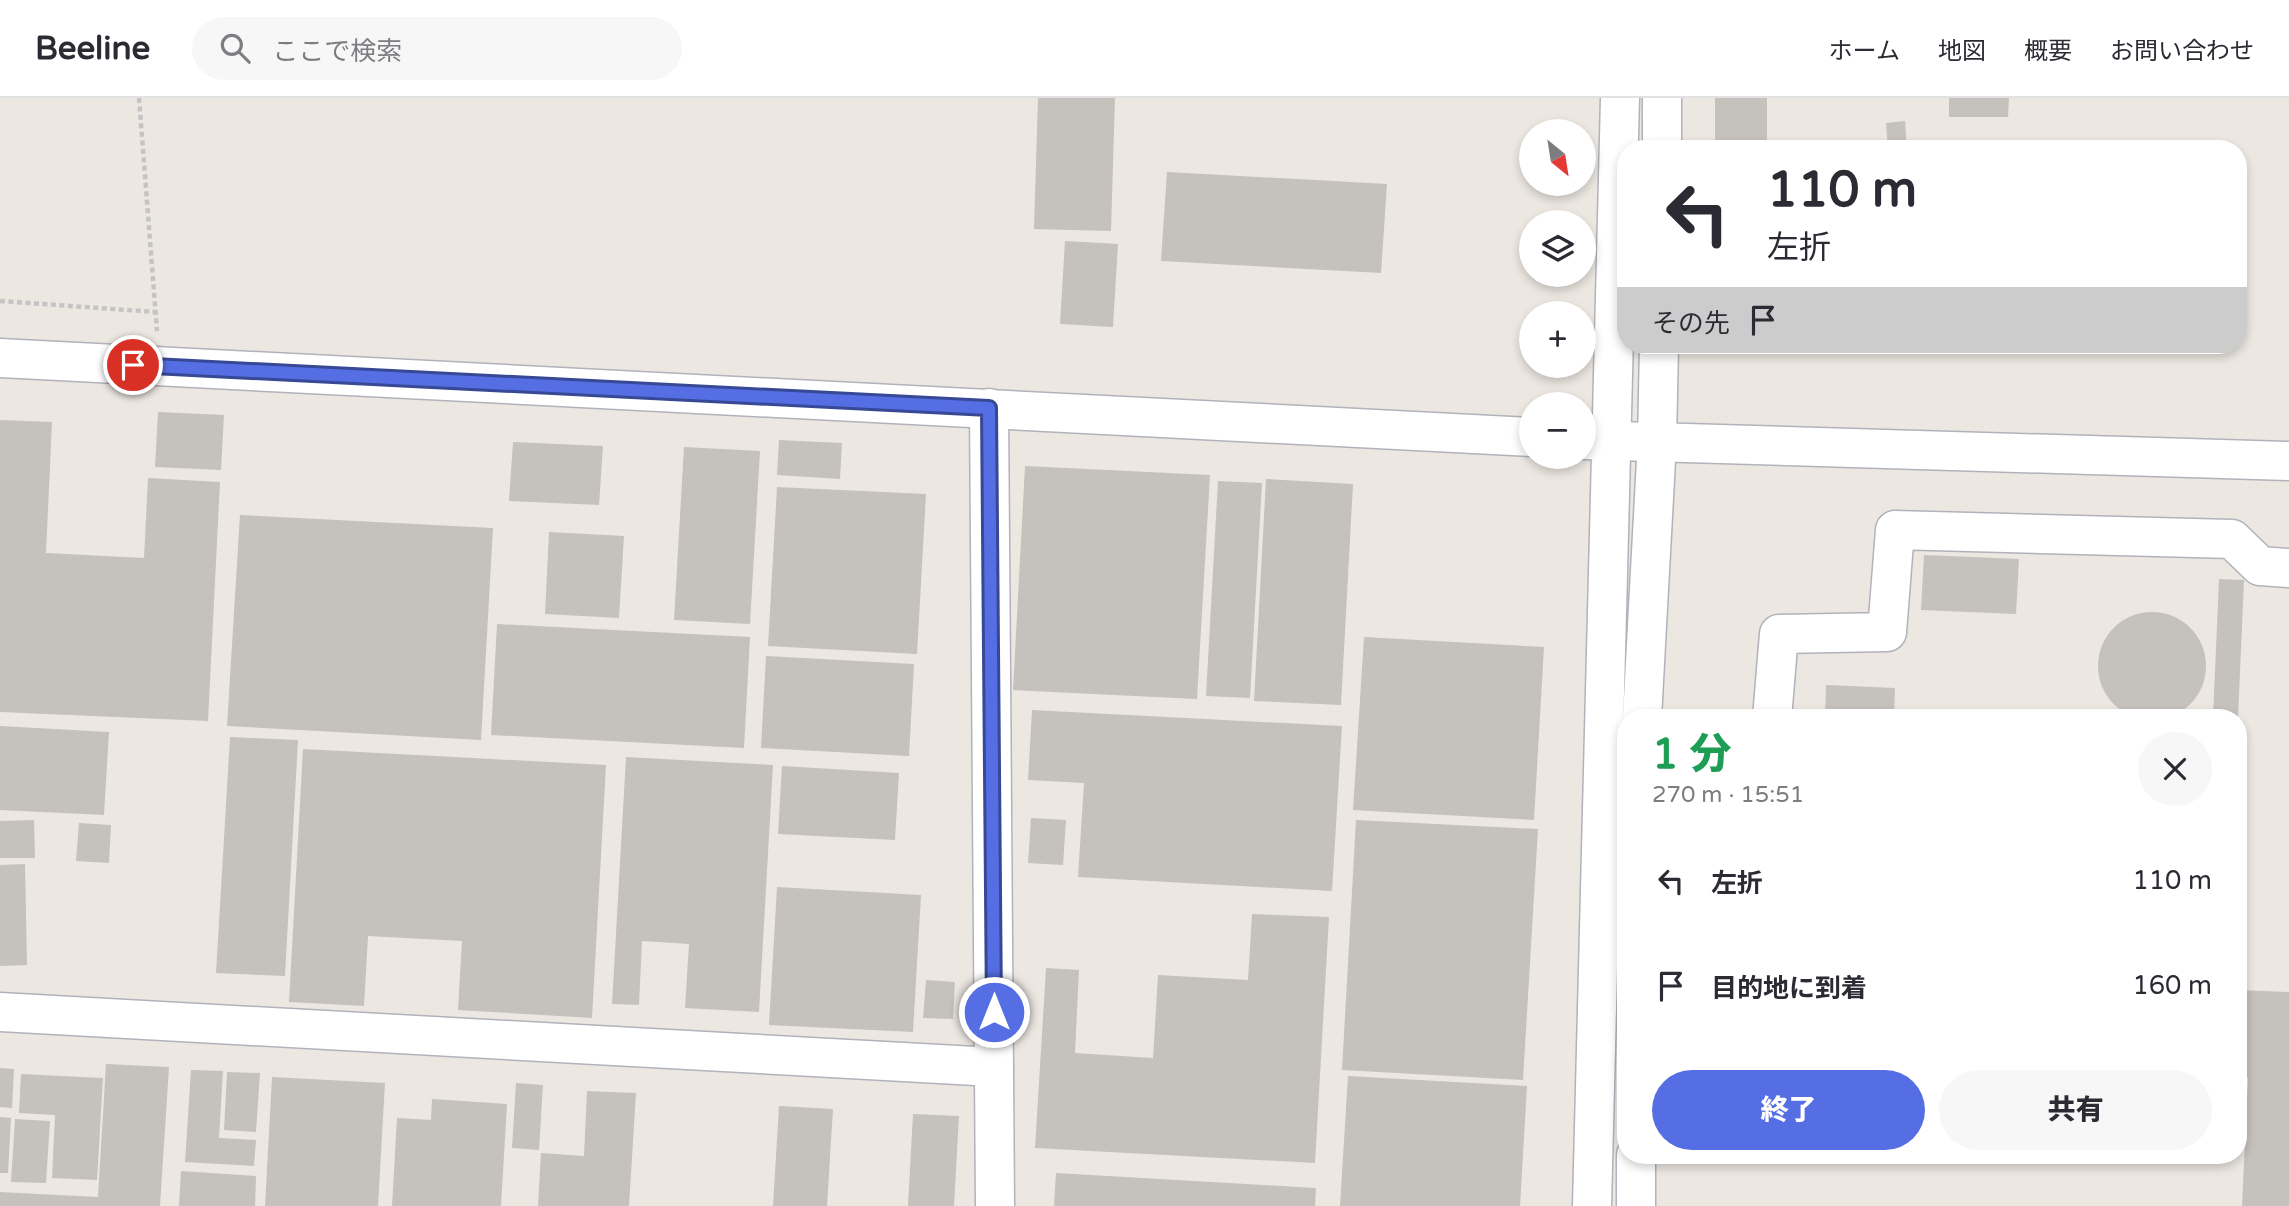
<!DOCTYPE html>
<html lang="ja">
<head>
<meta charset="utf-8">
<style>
	body { margin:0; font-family:"Varela Round","Noto Sans JP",sans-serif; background:#f7f7f7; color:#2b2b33; height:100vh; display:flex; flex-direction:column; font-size:26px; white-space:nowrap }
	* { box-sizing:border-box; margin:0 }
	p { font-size:23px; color:#7c7c81 }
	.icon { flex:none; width:38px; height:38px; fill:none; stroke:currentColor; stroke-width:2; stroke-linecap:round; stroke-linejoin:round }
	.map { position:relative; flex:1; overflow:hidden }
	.sheet { position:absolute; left:1617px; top:611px; width:630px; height:455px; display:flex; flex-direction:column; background:#fff; border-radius:28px; box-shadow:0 4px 10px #0003 }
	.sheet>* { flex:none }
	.top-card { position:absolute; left:1617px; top:42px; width:630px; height:214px; border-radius:28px; box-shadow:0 4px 10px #0003; background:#fff; color:#2b2b33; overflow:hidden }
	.needle { width:46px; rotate:150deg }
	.controls { position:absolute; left:1519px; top:21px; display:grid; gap:14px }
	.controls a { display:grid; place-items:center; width:77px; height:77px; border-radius:50%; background:#fff; box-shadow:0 4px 10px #0003; font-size:35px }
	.pin { position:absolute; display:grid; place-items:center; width:60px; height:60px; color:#fff; margin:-30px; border:4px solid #fff; border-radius:50%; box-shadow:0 2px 7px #0007 }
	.me { position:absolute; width:77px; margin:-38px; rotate:0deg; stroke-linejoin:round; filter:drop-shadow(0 0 5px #0008) }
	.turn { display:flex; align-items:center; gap:24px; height:147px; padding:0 35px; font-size:32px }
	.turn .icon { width:91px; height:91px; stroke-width:2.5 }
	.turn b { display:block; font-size:49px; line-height:60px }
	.then { display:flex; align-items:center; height:66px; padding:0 35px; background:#0003; gap:14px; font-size:26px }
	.round { display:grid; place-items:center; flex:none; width:74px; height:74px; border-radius:37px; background:#f7f7f7 }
	.head { display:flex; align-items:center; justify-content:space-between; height:119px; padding:0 35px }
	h1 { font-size:42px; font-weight:800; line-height:52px; color:#1e9e55 }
	.cta { display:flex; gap:14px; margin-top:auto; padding:14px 35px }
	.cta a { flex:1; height:80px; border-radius:42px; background:#556ee4; color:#fff; font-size:28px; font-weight:800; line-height:80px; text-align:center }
	.cta a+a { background:#f7f7f7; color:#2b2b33 }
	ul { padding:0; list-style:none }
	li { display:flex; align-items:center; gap:21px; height:105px; padding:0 35px }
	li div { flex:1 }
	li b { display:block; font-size:26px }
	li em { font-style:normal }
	header { display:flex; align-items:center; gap:42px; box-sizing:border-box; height:98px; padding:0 35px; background:#fff; border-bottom:2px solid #e1e1e2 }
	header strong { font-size:33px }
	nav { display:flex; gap:38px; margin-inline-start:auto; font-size:24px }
	.search { width:490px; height:63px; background:#f7f7f7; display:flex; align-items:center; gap:18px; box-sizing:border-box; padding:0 24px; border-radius:38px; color:#7c7c81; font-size:26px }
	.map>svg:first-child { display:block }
</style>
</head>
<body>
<header>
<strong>Beeline</strong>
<div class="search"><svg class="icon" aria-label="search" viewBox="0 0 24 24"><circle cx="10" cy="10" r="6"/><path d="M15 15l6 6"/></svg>ここで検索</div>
<nav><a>ホーム</a><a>地図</a><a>概要</a><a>お問い合わせ</a></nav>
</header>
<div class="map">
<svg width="2289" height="1108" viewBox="0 0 2289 1108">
	<rect width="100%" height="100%" fill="#ece7e1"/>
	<g fill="#c5c1bc">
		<polygon points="1038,0 1115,0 1111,133 1034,131"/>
		<rect x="1715" y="0" width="52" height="51"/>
		<polygon points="1949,0 2009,0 2008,19 1949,19"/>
		<polygon points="1905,23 1907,51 1888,51 1886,25"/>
		<polygon points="1167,74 1387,86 1381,175 1161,163"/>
		<polygon points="1065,143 1118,146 1113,229 1060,226"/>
		<polygon points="158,314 224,317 221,372 155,369"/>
		<polygon points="0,322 52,324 46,455 144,460 148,380 220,384 208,623 0,614"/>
		<polygon points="779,342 842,345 840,381 777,377"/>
		<polygon points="513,344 603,348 599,407 509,403"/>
		<polygon points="684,349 760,353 750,526 674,522"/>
		<polygon points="1025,368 1210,377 1197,601 1013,592"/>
		<polygon points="1266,381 1353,386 1341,607 1254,603"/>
		<polygon points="1218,383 1262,385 1250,600 1206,598"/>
		<polygon points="777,389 926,396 917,556 768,548"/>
		<polygon points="240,417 493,430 481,642 227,628"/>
		<polygon points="549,434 624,438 619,520 545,516"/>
		<polygon points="1924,457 2019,461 2016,516 1921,512"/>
		<polygon points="2219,481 2244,482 2238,620 2213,620"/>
		<circle cx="2152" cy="568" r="54"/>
		<polygon points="497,526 750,539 744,650 491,637"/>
		<polygon points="1364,539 1544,549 1534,722 1353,712"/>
		<polygon points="766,558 914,566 909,658 761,650"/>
		<polygon points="1826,587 1895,590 1894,620 1825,620"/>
		<polygon points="1032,612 1342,628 1332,793 1078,779 1084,685 1028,682"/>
		<polygon points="0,628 109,634 104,717 0,712"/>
		<polygon points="230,639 298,642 285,878 216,875"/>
		<polygon points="303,651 606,667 592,920 458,912 462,843 368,838 364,908 289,904"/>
		<polygon points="626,659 773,667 759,914 685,910 689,846 642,843 639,907 612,906"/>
		<polygon points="782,668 899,675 895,742 778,736"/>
		<polygon points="1031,720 1066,722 1063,767 1028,765"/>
		<polygon points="34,722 35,760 0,760 0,723"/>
		<polygon points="1356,722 1538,731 1523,982 1342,972"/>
		<polygon points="79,725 111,727 109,765 76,763"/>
		<polygon points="25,766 27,867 0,868 0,767"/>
		<polygon points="777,789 921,797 913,934 769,927"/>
		<polygon points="1252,816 1329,819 1315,1065 1035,1050 1046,870 1079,872 1075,955 1153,960 1158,877 1248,882"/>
		<polygon points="926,882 955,884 953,921 923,920"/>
		<polygon points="2238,892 2289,894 2289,1108 2242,1108 2248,980 2238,979"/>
		<polygon points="106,966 169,969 160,1108 0,1108 0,1094 98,1099"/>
		<polygon points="0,970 14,971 12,1010 0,1009"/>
		<polygon points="191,972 223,973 219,1040 256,1042 254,1068 185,1064"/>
		<polygon points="227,974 260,975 256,1034 224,1032"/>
		<polygon points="21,976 103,980 97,1082 52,1080 55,1017 19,1015"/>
		<polygon points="1348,978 1527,988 1520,1108 1340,1108"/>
		<polygon points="272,979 385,985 378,1108 265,1108"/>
		<polygon points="516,985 543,987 539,1052 512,1050"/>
		<polygon points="587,993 636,995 629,1108 538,1108 541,1055 584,1058"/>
		<polygon points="432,1001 507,1006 501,1108 392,1108 397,1020 431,1022"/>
		<polygon points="779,1008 833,1011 827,1108 773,1108"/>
		<polygon points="913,1016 959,1018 954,1108 908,1108"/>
		<polygon points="0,1019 11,1020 8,1075 0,1075"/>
		<polygon points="15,1021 50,1023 46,1085 11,1084"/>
		<polygon points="181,1073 256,1078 255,1108 179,1108"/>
		<polygon points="1056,1075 1316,1090 1315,1108 1054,1108"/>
	</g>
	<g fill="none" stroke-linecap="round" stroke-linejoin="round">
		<defs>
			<g id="minor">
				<polyline points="1662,51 1662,0"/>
				<polyline points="0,260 1531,339"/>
				<polyline points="989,310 995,1108"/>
				<polyline points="1584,342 2289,363"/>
				<polyline points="1642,620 1657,344 1659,247"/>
				<polyline points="1772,620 1779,536 1887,534 1895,432 2232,441 2260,468 2289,470"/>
				<polyline points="0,914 994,969"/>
				<polyline points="1592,1108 1620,0"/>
				<polyline points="1636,1108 1636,1057"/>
			</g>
		</defs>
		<use href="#minor" stroke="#b1b2bb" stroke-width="41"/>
		<g stroke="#c4c4c4" stroke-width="4.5" stroke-dasharray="5 3.5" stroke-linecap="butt">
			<polyline points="139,0 157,233"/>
			<polyline points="0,203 155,214"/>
		</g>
		<use href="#minor" stroke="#fff" stroke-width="38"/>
	</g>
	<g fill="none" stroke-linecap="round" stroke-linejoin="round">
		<defs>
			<polyline id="route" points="133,267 989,310 994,914"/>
		</defs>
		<use href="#route" stroke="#374894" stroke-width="18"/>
		<use href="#route" stroke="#556ee4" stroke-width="12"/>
	</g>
</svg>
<div class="controls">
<a><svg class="needle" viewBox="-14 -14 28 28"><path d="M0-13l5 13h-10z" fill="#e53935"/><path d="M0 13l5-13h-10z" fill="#7c7c81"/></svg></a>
<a><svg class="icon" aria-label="layers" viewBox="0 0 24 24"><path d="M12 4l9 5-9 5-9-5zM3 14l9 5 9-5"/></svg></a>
<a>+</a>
<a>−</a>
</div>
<div class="pin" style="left:133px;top:267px;background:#d93025"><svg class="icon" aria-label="arrive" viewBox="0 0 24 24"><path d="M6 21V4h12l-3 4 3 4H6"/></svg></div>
<svg class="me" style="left:994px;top:914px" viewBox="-20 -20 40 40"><circle r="17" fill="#556ee4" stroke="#fff" stroke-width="3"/><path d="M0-11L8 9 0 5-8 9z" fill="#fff"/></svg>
<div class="top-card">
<div class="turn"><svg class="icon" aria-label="left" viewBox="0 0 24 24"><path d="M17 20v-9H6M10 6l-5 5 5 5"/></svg><div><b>110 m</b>左折</div></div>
<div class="then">その先<svg class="icon" aria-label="arrive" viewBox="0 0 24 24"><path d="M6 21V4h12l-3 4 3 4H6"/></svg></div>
</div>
<section class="sheet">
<div class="head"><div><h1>1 分</h1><p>270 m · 15:51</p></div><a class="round"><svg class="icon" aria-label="close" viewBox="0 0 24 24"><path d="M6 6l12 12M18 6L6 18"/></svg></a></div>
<ul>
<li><svg class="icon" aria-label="left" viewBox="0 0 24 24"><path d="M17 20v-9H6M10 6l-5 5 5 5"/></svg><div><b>左折</b></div><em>110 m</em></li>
<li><svg class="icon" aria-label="arrive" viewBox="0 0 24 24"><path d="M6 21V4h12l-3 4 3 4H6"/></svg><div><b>目的地に到着</b></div><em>160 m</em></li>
</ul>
<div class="cta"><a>終了</a><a>共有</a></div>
</section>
</div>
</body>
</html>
